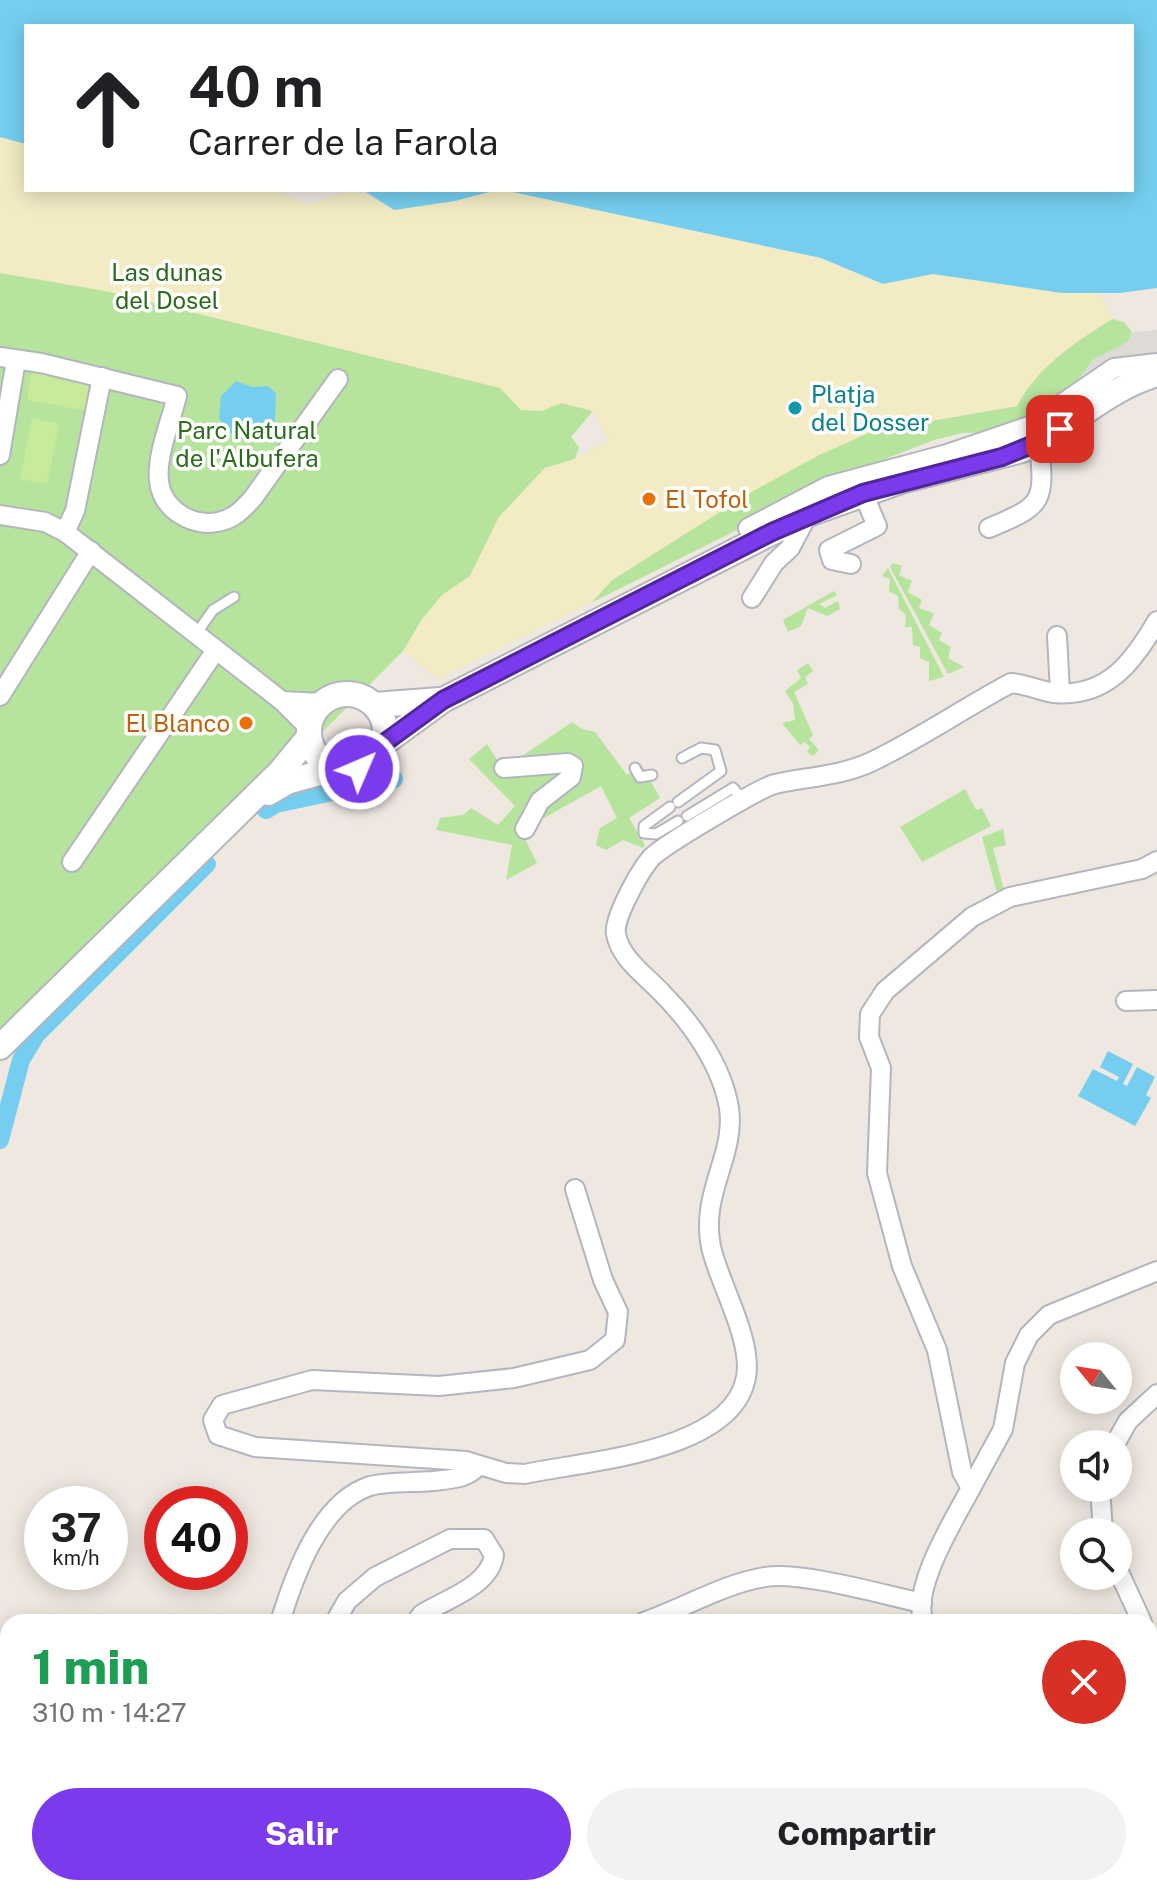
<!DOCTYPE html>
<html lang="es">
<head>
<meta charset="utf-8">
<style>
	body { margin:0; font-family:"Public Sans",sans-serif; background:#f2f2f2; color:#202124; height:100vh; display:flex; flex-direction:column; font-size:30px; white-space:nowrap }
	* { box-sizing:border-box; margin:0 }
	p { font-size:26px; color:#757577 }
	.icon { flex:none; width:44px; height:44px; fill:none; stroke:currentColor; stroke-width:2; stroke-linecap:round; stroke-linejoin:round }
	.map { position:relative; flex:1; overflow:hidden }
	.details { position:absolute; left:0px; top:1614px; width:1158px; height:282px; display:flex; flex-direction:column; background:#fff; border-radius:24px 24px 0 0; box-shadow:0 4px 20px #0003 }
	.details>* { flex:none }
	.banner { position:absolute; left:24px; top:24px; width:1110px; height:168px; border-radius:0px; box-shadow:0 4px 20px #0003; background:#fff; color:#202124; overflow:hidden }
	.needle { width:52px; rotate:300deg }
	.buttons { position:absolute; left:1060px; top:1342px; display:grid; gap:16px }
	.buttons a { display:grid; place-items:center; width:72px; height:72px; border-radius:50%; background:#fff; box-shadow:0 4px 20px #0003; font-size:40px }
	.speed { position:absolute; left:24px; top:1486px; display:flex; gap:16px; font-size:40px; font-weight:700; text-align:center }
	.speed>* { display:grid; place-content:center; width:104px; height:104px; border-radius:50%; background:#fff; box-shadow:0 4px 20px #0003; line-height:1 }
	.speed small { font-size:20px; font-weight:400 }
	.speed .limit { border:12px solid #d22; background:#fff; color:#111 }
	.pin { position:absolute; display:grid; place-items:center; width:68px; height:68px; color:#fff; margin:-34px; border-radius:16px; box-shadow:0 4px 12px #0006 }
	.me { position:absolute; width:88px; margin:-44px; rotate:45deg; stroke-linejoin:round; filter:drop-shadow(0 0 6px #0008) }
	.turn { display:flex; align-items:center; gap:28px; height:168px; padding:0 32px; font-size:36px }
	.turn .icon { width:104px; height:104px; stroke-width:2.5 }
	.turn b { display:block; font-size:56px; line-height:68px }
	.round { display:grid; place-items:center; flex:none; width:84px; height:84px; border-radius:42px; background:#f2f2f2 }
	.head { display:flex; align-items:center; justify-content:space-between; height:136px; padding:0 32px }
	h1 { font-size:48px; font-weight:800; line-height:60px; color:#1e9e55 }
	.cta { display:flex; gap:16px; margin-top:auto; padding:16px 32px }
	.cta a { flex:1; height:92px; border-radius:48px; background:#7c3aed; color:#fff; font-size:32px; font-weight:800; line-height:92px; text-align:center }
	.cta a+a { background:#f2f2f2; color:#202124 }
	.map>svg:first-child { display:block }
</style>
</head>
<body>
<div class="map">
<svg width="1157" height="1895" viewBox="0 0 1157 1895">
	<rect width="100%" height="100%" fill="#eee8e0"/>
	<g fill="#b6e49d">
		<path d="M0,137l26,7v46h246l38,15c41,-17 45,-20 84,5l109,-20 131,27 -41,194 -22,26 8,10 -4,12 -30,9 -46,49 -29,59 -47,42 -20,33 -380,382 -23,27z"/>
		<path d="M1112,319l12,3 8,10 -4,10 -35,18 -24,32 -71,40 -36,1 -28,7 -77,30 -266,133 21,-23 143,-91 64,-34 54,-24 144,-25c21,-40 57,-63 95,-87z"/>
		<polygon points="893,563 902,566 899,575 912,581 908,592 922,600 919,608 934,613 929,625 942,633 939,640 951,647 948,658 964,667 948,674 890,567"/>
		<polygon points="888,568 944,677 929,681 929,662 920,658 920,647 913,645 912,627 905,627 906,615 899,609 898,596 889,591 890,579 882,576"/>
		<polygon points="834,591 837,595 819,604 825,608 838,601 840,609 827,616 808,608 801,626 788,632 783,620"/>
		<polygon points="808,663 813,671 805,677 808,684 794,692 813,735 809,739 819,750 813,756 807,752 810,747 805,742 800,745 782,723 795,720 793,704 785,691 801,678 797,670"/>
		<polygon points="572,722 582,729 595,732 627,775 641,764 660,798 629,818 645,845 643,848 623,840 606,850 596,845 600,828 617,818 601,786 521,831 537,863 506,880 512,845 436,830 440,818 463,815 471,808 498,825 515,806 469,759 487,744 503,769"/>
		<polygon points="965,789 976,810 982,808 991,826 922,862 900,827"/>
		<polygon points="1003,829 1006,845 993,848 1004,890 997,893 982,837"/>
	</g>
	<path fill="#f2ebc4" d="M0,137l26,7v46h246l38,15c41,-17 45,-20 84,5l109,-20 318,68 61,26 51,-11 129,20h39l11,26c-38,24 -74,47 -95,87l-144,25 -54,24 -64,35 -143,90 -21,23 -153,76 -35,-28 20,-33 19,-23 28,-19 29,-59 46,-49 30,-9 34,-18 -16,-30 -32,-8 -19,8 -21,-1 -21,-22 -395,-97 -105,-18z"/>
	<g fill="#c8eb99">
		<polygon points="32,371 93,381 88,411 27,400"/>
		<polygon points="32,418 59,424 47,484 20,479"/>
	</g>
	<polygon fill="#dedbd7" points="1157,330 1157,359 1069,392 1093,360 1128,342 1132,332"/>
	<g fill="#75ceef">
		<polygon points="0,0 1157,0 1157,288 1120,293 1062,293 933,274 883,284 821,258 503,190 1132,190 1132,26 26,26 26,144 0,137"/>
		<polygon points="363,190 497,190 455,201 394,210"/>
		<path d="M236,381l16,6 16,-1 8,7 -1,27c-16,30 -41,25 -56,-2l2,-22z"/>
		<polygon points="1108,1051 1133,1064 1123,1084 1127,1086 1137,1067 1155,1077 1146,1095 1151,1098 1135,1126 1078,1096 1093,1069 1117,1081 1119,1077 1100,1067"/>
	</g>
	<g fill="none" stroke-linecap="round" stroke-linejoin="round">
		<g stroke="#75ceef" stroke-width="18">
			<polyline points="266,810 276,804 394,779"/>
			<polyline points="0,1140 21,1060 36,1035 207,864"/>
		</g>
		<defs>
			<g id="lane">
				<polyline points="196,634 213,610 234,597"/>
				<polyline points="635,768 640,777 652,775"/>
				<polyline points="678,802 721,771 715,750 701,748 682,758"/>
				<polyline points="670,807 644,826 644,833 656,834 678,821"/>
				<polyline points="687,816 733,788 744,801"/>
			</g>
			<g id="street">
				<path d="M0,357l41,6 136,33c-6,25 -21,59 -18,85 3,28 32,46 59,41 16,-3 25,-13 35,-24l85,-119"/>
				<polyline points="0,455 16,360"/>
				<polyline points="0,515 45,522 65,532 282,701 309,728"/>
				<polyline points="748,528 828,486 947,454 1029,426 1114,368 1157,363"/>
				<path d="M989,528c55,-23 56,-25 50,-86"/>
				<polyline points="65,532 75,511 102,377"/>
				<polyline points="851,564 832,560 829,550 877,526 863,493"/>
				<polyline points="752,598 774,563 790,548 808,514"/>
				<polyline points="1057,636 1060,692"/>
				<polyline points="0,696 91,551"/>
				<polyline points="282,701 322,703"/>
				<polyline points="504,768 568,763 573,766 571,777 540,801 525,829"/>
				<polyline points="72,862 216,650"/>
				<polyline points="1126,1001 1157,1000"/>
				<path d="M575,1189l28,91 15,32 -3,28 -25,20 -76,18 -75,8 -127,-6 -90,25 -9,15 5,15 37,12 211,14 40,12 19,1c58,-13 208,-21 221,-97 7,-37 -27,-94 -35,-130 -11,-55 25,-91 18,-139 -7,-43 -38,-86 -68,-116 -15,-16 -41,-34 -45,-58 -3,-16 25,-65 36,-77 12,-12 107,-69 123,-73 31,-7 66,-8 96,-22 48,-23 93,-54 140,-79 15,1 29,8 43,10 53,5 80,-32 103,-72"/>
				<polyline points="1115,1444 1128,1421 1157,1394"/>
				<polyline points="971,1488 1003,1429 1015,1363 1029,1335 1049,1315 1157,1271"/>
				<polyline points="1100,1488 1103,1532"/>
				<polyline points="1118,1570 1142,1622"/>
				<path d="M280,1622c14,-46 40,-120 90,-136 19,-5 43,-3 63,-5 16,-2 34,-2 45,-15"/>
				<path d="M335,1622l12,-21 28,-24 75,-38h34l10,16c-4,31 -48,44 -72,59l-6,8"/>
				<path d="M644,1622c40,-14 79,-38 121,-45 36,-6 119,18 157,26"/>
				<path d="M924,1622c-14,-32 31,-104 47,-134l-9,-16 -25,-122 -35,-84 -25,-93 4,-105 -12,-31 1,-23 15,-23 87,-74 38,-20 132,-28 15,-8"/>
				<polyline points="1150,1664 1150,1706"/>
				<polyline points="1150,1864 1157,1861"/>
				<polyline points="1086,1895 1094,1888"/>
			</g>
			<g id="secondary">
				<circle cx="347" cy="732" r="38"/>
				<polyline points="374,705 440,700"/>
				<path d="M384,743l59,-43 365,-186 93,-33 121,-31c48,-21 83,-61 135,-76"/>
				<polyline points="268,793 287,782 334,769"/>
				<polyline points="0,1047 280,772 309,737"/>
			</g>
		</defs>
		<use href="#lane" stroke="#b3b6c0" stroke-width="13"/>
		<use href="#street" stroke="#b3b6c0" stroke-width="22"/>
		<use href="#secondary" stroke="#b3b6c0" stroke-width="28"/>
		<use href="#lane" stroke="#fff" stroke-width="9"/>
		<use href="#street" stroke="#fff" stroke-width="18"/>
		<use href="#secondary" stroke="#fff" stroke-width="24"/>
	</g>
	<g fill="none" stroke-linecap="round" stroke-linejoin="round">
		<defs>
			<polyline id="route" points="359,769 370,763 384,743 443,700 772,532 863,493 1002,457 1039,442 1060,429"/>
		</defs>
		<use href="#route" stroke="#51269a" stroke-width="20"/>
		<use href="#route" stroke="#7c3aed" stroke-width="14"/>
	</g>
	<circle fill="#0f9aa8" stroke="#fff" stroke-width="3" cx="795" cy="408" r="8"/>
	<g fill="#e8710a" stroke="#fff" stroke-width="3">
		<circle cx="649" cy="499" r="8"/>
		<circle cx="246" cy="723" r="8"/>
	</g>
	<g text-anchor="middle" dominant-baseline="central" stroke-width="7" stroke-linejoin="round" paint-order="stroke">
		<g font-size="24" fill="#2c6c1b" stroke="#fff">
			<text x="167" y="272">Las dunas<tspan x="167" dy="28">del Dosel</tspan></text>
			<text x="247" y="430">Parc Natural<tspan x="247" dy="28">de l'Albufera</tspan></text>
		</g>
		<g font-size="24" fill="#0d838f" stroke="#fff" text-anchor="start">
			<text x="811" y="394">Platja<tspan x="811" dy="28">del Dosser</tspan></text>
		</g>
		<g font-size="24" fill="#c56008" stroke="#fff" text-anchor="start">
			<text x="665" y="499">El Tofol</text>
			<text x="230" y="723" text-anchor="end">El Blanco</text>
		</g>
	</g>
</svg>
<div class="buttons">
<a><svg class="needle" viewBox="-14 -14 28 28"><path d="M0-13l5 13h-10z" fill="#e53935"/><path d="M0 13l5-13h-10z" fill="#757577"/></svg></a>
<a><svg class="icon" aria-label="sound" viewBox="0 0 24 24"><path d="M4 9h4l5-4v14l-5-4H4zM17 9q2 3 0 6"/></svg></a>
<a><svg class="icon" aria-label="search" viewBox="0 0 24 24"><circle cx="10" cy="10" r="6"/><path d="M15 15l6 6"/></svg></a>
</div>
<div class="speed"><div>37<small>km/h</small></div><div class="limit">40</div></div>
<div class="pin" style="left:1060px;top:429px;background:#d93025"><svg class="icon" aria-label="arrive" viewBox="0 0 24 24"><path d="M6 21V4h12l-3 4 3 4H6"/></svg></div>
<svg class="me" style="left:359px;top:769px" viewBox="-20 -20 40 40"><circle r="17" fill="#7c3aed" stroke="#fff" stroke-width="3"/><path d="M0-11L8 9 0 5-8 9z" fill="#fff"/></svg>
<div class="banner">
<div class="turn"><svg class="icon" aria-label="ahead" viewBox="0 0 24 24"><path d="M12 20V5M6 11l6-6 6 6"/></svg><div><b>40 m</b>Carrer de la Farola</div></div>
</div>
<section class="details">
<div class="head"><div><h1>1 min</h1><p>310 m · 14:27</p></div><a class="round" style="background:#d93025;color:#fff"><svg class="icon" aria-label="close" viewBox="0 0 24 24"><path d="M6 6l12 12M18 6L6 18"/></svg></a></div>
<div class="cta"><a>Salir</a><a>Compartir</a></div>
</section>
</div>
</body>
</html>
